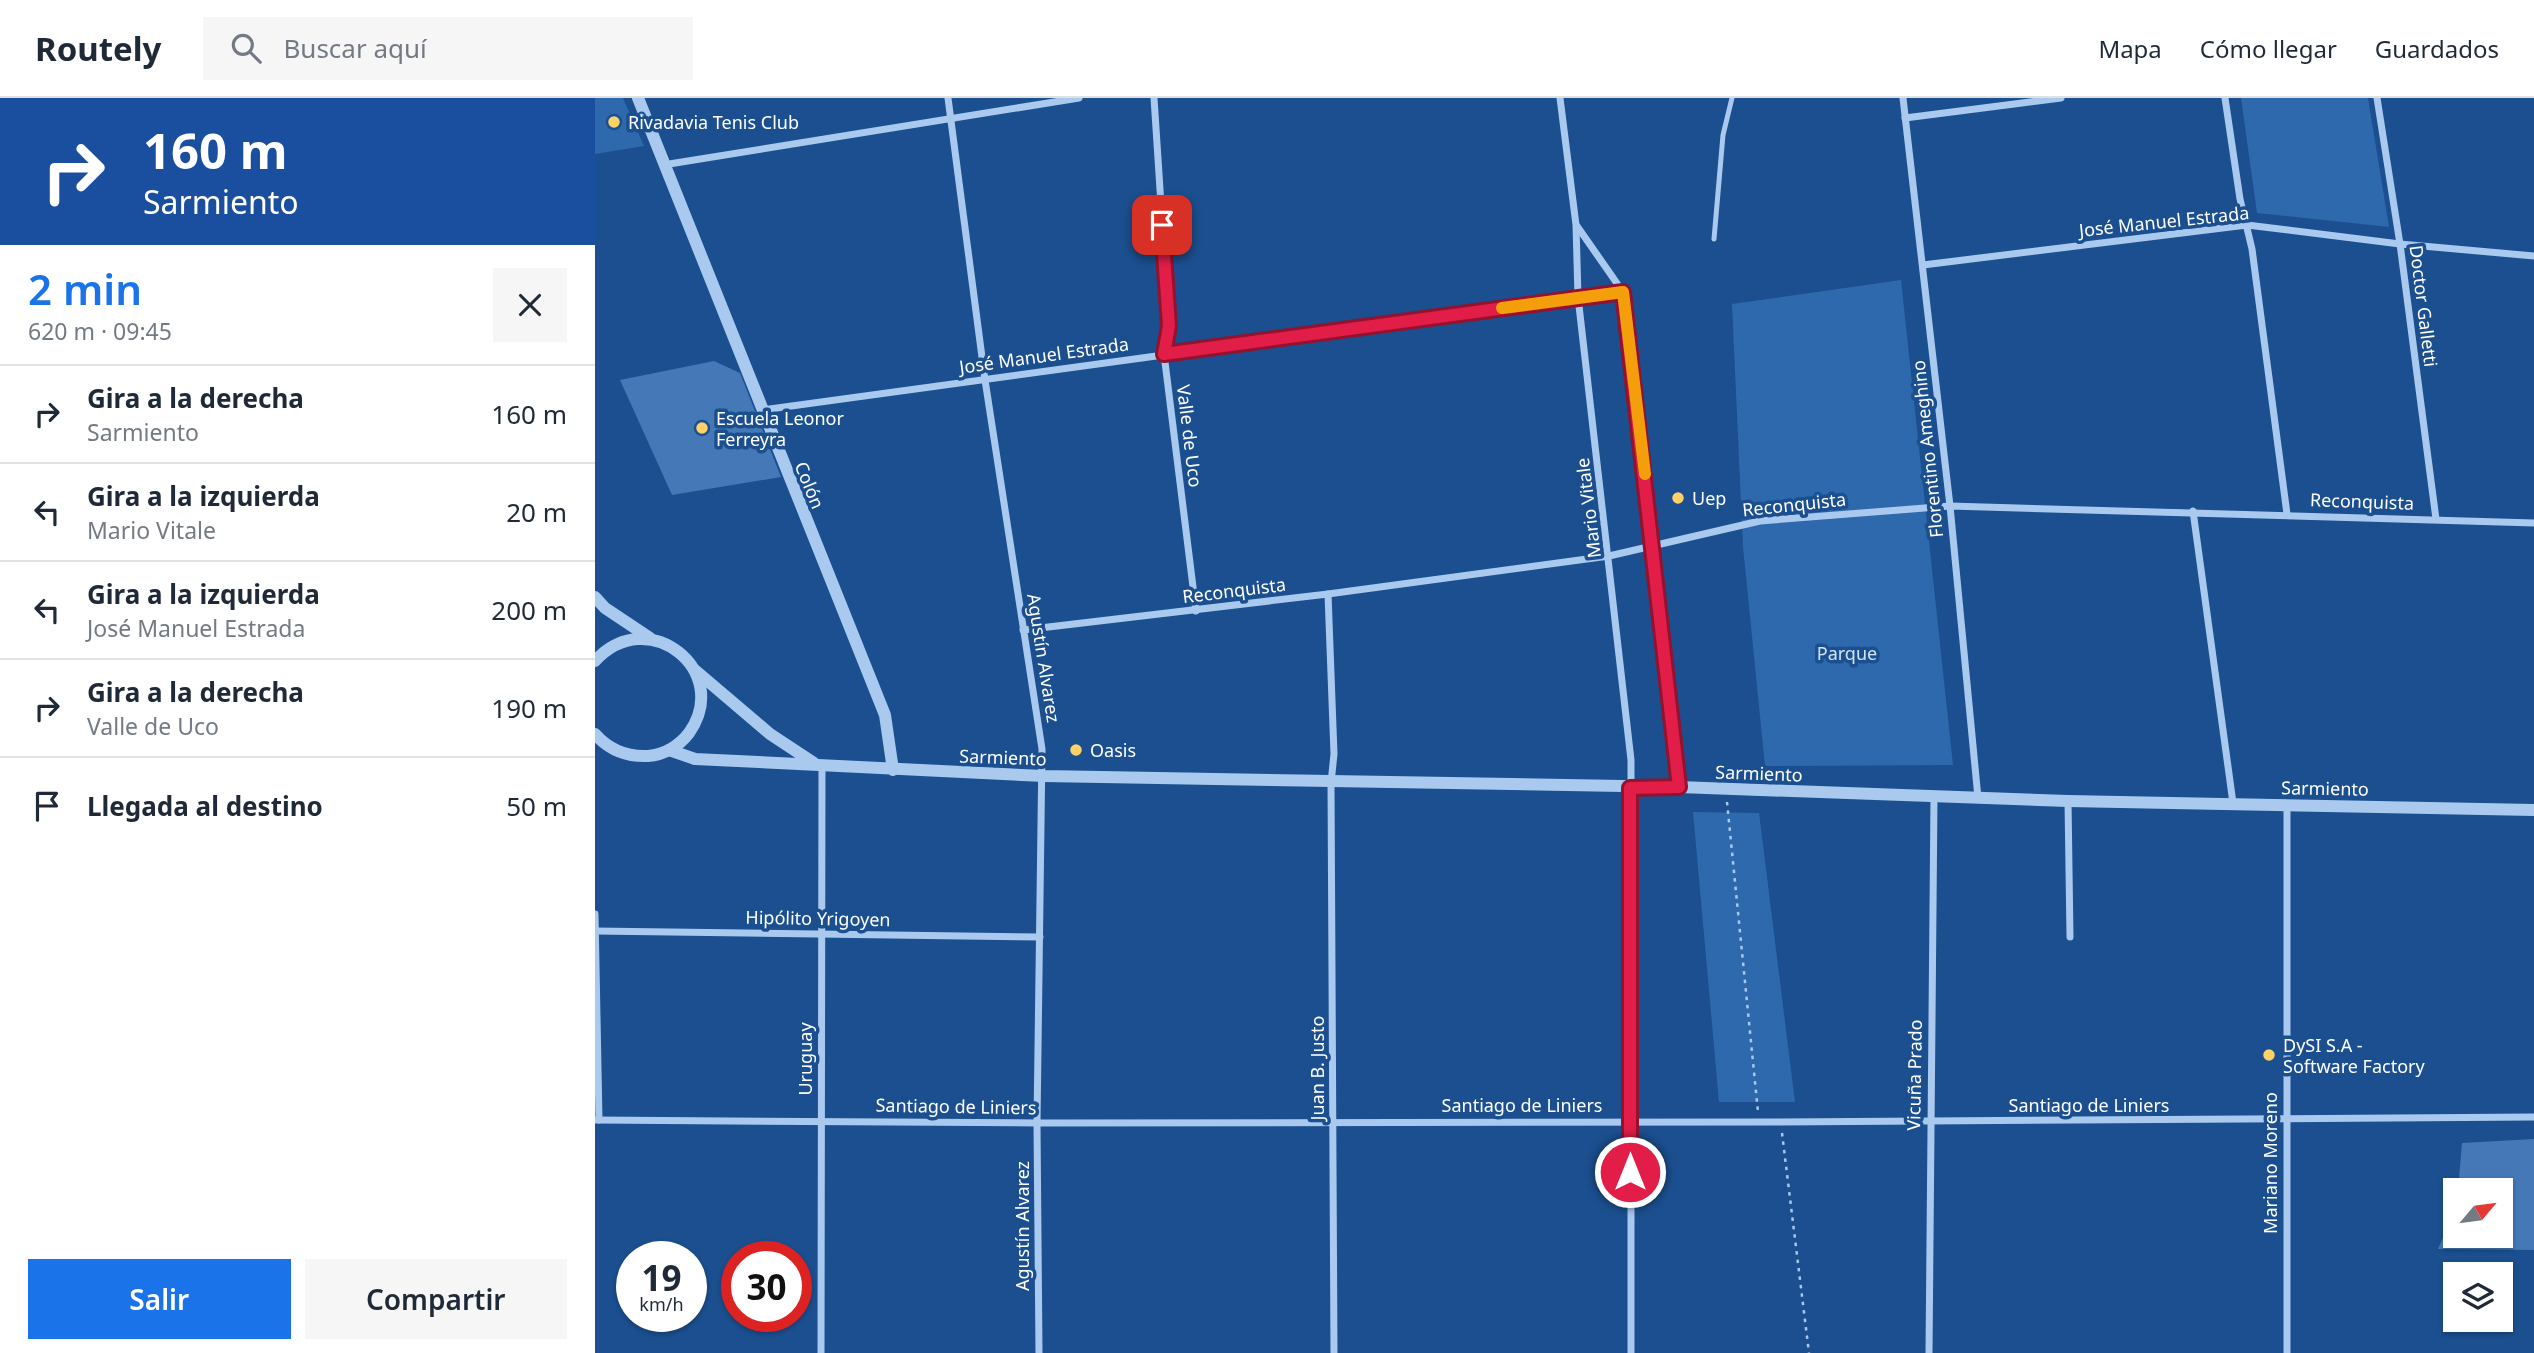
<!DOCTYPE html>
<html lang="es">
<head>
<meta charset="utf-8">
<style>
	body { margin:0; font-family:"Noto Sans",sans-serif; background:#f6f6f7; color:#1f2937; height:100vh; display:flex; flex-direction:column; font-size:26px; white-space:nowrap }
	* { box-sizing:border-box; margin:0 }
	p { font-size:23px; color:#747a83 }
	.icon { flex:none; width:38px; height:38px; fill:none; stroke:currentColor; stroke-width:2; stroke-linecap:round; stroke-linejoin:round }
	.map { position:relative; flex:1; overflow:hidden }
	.panel { display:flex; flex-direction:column; background:#fff; width:595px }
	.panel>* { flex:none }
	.banner { background:#1a4fa0; color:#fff; overflow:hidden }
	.needle { width:46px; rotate:61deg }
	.controls { position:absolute; left:1848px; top:1080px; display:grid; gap:14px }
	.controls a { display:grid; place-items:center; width:70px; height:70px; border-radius:0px; background:#fff; box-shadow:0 2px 5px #0004; font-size:35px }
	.speed { position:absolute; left:21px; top:1143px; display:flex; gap:14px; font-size:35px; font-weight:700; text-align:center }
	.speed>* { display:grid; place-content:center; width:91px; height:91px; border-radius:50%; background:#fff; box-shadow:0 2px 5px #0004; line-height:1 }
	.speed small { font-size:18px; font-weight:400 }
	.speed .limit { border:10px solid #d22; background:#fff; color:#111 }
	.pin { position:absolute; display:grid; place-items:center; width:60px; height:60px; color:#fff; margin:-30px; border-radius:14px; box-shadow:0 4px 10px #0006 }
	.me { position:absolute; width:77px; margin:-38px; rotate:0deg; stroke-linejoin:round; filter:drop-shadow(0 0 5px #0008) }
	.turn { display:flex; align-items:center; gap:24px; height:147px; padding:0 28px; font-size:32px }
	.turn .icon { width:91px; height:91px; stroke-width:2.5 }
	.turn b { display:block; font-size:49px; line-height:60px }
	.round { display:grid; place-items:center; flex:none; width:74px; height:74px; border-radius:0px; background:#f6f6f7 }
	.overview { display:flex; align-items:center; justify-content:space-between; height:119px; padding:0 28px }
	h1 { font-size:42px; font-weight:600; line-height:52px; color:#1a73e8 }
	.primary-button { display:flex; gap:14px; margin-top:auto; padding:14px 28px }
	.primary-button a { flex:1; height:80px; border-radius:0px; background:#1a73e8; color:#fff; font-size:28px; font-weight:600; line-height:80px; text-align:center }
	.primary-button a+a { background:#f6f6f7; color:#1f2937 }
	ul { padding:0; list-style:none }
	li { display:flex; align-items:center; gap:21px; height:98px; padding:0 28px; border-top:2px solid #e0e1e3 }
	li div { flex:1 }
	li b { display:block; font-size:26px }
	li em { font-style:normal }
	header { display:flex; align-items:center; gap:42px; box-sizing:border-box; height:98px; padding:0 35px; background:#fff; border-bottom:2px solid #e0e1e3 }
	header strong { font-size:33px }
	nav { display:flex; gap:38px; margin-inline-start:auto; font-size:24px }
	.search { width:490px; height:63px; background:#f6f6f7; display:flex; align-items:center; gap:18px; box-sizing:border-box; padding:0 24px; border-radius:0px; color:#747a83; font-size:26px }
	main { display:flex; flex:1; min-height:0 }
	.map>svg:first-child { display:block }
</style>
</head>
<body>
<header>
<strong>Routely</strong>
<div class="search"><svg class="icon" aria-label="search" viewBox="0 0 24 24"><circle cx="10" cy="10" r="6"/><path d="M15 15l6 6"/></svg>Buscar aquí</div>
<nav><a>Mapa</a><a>Cómo llegar</a><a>Guardados</a></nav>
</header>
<main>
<section class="panel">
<div class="banner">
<div class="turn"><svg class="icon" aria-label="right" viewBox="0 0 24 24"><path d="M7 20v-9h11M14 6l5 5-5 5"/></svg><div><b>160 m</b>Sarmiento</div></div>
</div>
<div class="overview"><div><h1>2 min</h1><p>620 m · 09:45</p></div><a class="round"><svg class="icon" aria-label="close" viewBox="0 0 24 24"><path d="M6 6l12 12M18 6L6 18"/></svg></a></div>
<ul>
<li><svg class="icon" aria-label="right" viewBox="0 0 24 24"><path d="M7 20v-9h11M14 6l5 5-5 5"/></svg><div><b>Gira a la derecha</b><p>Sarmiento</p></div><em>160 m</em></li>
<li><svg class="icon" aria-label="left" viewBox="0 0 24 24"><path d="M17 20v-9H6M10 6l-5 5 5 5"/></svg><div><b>Gira a la izquierda</b><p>Mario Vitale</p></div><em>20 m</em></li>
<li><svg class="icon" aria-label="left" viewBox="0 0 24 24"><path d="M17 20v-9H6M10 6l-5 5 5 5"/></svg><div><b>Gira a la izquierda</b><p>José Manuel Estrada</p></div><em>200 m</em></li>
<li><svg class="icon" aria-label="right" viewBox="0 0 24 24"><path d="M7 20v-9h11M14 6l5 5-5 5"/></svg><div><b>Gira a la derecha</b><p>Valle de Uco</p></div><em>190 m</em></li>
<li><svg class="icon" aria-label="arrive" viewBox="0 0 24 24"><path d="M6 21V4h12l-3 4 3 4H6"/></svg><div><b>Llegada al destino</b></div><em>50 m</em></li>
</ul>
<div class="primary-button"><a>Salir</a><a>Compartir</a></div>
</section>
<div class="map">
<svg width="1939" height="1255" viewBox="0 0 1939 1255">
	<rect width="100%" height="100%" fill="#1b4f8f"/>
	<g fill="#2e69ad">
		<polygon points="0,0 28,0 49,48 0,56"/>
		<polygon points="1646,0 1773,0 1794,129 1662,115"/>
		<polygon points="1306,182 1358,667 1170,668 1148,449 1137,206"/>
		<polygon points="1098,714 1164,715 1200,1004 1124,1004"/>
	</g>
	<g fill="#4478b7">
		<polygon points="119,263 145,275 186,379 77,397 25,282"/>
		<polygon points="1939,1041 1939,1152 1843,1151 1860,1112 1860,1138 1906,1138 1906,1092 1863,1092 1867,1045"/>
	</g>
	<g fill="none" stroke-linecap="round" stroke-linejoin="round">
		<g stroke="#a9c9ee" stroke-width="2.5" stroke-dasharray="3.5 5" stroke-linecap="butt">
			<polyline points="1132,704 1163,1014"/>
			<polyline points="1187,1035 1214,1255"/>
		</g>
		<polyline stroke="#a9c9ee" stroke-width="5" points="1119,141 1128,37 1137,0"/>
		<g stroke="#a9c9ee" stroke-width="7">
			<polyline points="353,0 390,282 447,651 442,1025 444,1255"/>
			<polyline points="559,0 574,228 569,256 601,513"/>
			<polyline points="965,0 981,127 983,199 1036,662 1036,1255"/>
			<polyline points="1308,0 1355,408 1383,700"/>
			<polyline points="1630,0 1645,101 1657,151 1692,416"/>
			<polyline points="1782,0 1805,146 1841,421"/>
			<polyline points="1310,20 1466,0"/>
			<polyline points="68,67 484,0"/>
			<polyline points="982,128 1028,194 1084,689"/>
			<polyline points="1328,167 1652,127 1805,146 1939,158"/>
			<polyline points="167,312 1028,194"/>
			<polyline points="1598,413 1638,705"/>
			<polyline points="733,496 739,656 736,685 739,1255"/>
			<polyline points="428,532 733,496 1014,458 1165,423 1355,408 1939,425"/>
			<polyline points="1473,703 1475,839"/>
			<polyline points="0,816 4,1022"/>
			<polyline points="0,833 445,839"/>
			<polyline points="0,1022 442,1025 1185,1024 1939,1019"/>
			<polyline points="226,1255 227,667"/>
			<polyline points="1334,1255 1339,699"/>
			<polyline points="1692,1255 1692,706"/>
		</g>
		<g stroke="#a9c9ee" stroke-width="12">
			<polyline points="43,0 290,617 298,672"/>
			<polyline points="0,499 10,510 55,540"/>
			<path d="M0,563c53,-58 138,10 94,72 -10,13 -25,22 -41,23 -22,1 -39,-6 -53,-22"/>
			<polyline points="101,573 175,636 219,665"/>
			<polyline points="74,652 100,661 449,678 1084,689 1473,703 1939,712"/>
		</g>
	</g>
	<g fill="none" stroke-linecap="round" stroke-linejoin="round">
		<defs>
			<polyline id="route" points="567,127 574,228 569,256 1028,194 1084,689 1035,690 1035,1074"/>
		</defs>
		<use href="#route" stroke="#92132f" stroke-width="18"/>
		<use href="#route" stroke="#e11d48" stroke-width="12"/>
		<polyline stroke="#f59e0b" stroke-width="12" points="907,210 1028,194 1050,376"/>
	</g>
	<g fill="#ffd166" stroke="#1b4f8f" stroke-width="2.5">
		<circle cx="19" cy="24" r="7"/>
		<circle cx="107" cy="330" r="7"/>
		<circle cx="1083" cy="400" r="7"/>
		<circle cx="481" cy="652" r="7"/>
		<circle cx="1674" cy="957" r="7"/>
	</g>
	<g text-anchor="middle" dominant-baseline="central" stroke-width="7" stroke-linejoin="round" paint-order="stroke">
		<g font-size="18" fill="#fff" stroke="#1b4f8f" text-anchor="start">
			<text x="33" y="24">Rivadavia Tenis Club</text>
			<text x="121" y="320">Escuela Leonor<tspan x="121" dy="21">Ferreyra</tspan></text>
			<text x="1097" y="400">Uep</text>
			<text x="495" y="652">Oasis</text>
			<text x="1688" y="947">DySI S.A -<tspan x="1688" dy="21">Software Factory</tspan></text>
		</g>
		<g font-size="18" fill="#fff" stroke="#1b4f8f">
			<text transform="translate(1569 123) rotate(-6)">José Manuel Estrada</text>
			<text transform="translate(1829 208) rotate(83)">Doctor Galletti</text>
			<text transform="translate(449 257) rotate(-8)">José Manuel Estrada</text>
			<text transform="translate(595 338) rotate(83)">Valle de Uco</text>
			<text transform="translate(1332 351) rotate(-96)">Florentino Ameghino</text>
			<text transform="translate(215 387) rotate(68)">Colón</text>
			<text transform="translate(1767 403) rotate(2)">Reconquista</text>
			<text transform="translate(1199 406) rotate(-6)">Reconquista</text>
			<text transform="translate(993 410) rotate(-97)">Mario Vitale</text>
			<text transform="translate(639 492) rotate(-7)">Reconquista</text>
			<text transform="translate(449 560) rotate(81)">Agustín Alvarez</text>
			<text transform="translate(408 659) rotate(2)">Sarmiento</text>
			<text transform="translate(1164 675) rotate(2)">Sarmiento</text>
			<text transform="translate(1730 690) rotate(1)">Sarmiento</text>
			<text transform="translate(223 820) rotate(1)">Hipólito Yrigoyen</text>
			<text transform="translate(210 961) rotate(-90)">Uruguay</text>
			<text transform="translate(722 970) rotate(-90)">Juan B. Justo</text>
			<text transform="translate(1319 977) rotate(-89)">Vicuña Prado</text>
			<text x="927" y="1007">Santiago de Liniers</text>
			<text x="1494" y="1007">Santiago de Liniers</text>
			<text transform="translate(361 1008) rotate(1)">Santiago de Liniers</text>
			<text transform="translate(1675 1065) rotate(-90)">Mariano Moreno</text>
			<text transform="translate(427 1128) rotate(-90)">Agustín Alvarez</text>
		</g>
		<g font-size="18" fill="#cfe3fa" stroke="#1b4f8f">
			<text x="1252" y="555">Parque</text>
		</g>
	</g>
</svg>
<div class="controls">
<a><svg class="needle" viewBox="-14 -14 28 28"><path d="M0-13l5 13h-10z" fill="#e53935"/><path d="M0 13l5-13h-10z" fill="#747a83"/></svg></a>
<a><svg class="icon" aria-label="layers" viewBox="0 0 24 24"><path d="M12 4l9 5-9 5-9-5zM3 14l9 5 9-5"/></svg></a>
</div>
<div class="speed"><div>19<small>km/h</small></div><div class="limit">30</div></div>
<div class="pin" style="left:567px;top:127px;background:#d93025"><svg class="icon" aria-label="arrive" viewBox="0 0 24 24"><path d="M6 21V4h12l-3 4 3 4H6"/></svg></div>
<svg class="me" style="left:1035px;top:1074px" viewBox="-20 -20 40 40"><circle r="17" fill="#e11d48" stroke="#fff" stroke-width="3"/><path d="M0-11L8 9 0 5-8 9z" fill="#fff"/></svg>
</div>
</main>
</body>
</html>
